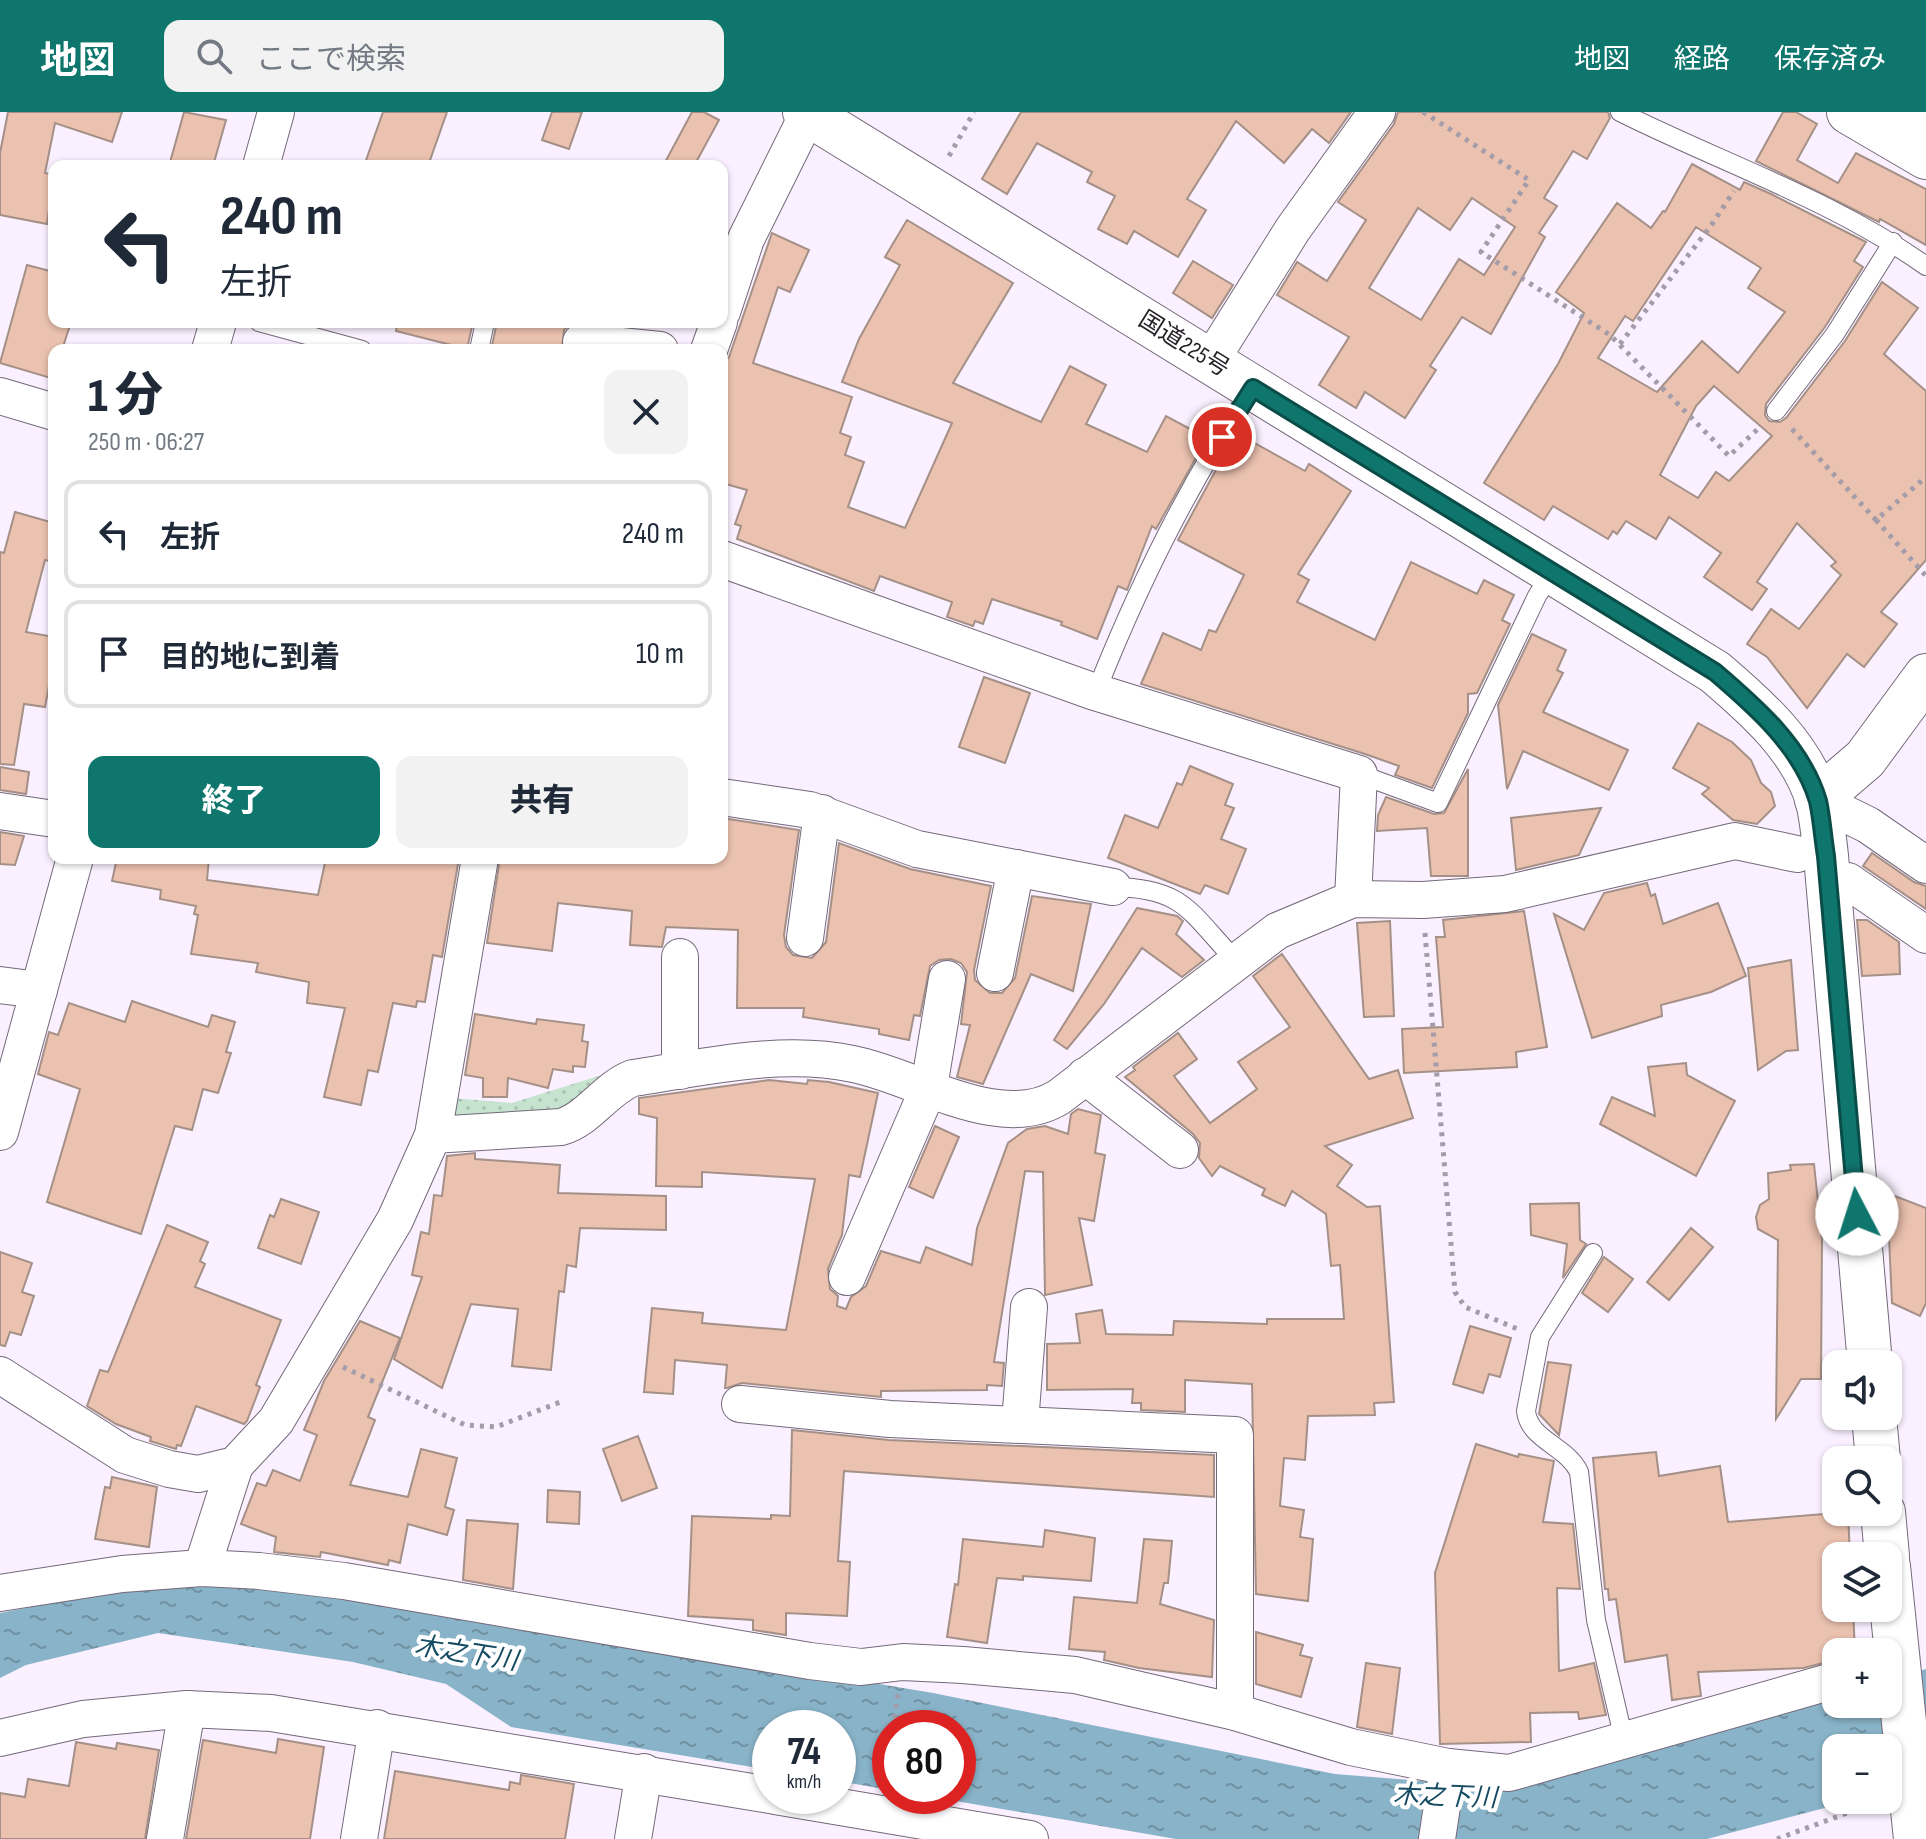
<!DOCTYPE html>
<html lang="ja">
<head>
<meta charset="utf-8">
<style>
	body { margin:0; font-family:"Sofia Sans Condensed","Noto Sans JP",sans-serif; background:#f2f2f3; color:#1f2937; height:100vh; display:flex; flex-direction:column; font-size:30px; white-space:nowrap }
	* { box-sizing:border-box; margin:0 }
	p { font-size:26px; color:#747a83 }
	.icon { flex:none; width:44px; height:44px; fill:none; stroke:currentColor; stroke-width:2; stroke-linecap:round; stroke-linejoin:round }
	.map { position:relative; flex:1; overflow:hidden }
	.drawer { position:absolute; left:48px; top:232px; width:680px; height:520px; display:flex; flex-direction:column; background:#fff; border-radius:16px; box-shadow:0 2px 6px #0004 }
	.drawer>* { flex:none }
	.guide { position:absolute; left:48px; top:48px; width:680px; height:168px; border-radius:16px; box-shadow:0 2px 6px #0004; background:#fff; color:#1f2937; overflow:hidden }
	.tools { position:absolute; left:1822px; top:1238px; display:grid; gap:16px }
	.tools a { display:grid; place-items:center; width:80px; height:80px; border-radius:16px; background:#fff; box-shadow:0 2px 6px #0004; font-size:40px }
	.speed { position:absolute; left:752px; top:1598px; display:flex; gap:16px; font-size:40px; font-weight:700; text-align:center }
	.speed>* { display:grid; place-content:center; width:104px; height:104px; border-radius:50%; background:#fff; box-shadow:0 2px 6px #0004; line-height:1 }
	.speed small { font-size:20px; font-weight:400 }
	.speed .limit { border:12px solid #d22; background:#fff; color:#111 }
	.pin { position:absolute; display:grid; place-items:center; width:68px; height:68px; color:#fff; margin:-34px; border:4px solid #fff; border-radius:50%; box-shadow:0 2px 8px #0007 }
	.me { position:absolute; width:88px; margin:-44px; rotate:355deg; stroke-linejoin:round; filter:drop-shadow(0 0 6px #0008) }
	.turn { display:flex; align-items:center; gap:28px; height:168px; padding:0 40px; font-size:36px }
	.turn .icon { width:104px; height:104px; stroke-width:2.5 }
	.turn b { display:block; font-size:56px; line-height:68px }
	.round { display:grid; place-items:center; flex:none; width:84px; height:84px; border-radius:16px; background:#f2f2f3 }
	.headline { display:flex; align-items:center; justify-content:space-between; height:136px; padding:0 40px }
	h1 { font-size:48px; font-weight:800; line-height:60px }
	.cta { display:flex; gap:16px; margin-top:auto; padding:16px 40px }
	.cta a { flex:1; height:92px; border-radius:16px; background:#0f766e; color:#fff; font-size:32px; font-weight:800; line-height:92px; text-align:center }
	.cta a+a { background:#f2f2f3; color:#1f2937 }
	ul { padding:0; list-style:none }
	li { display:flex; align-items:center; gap:24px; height:108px; margin:0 16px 12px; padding:0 24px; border:4px solid #e0e1e3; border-radius:16px }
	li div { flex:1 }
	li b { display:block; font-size:30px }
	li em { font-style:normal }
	header { display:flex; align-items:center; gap:48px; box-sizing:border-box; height:112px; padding:0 40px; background:#0f766e; color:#fff }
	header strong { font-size:38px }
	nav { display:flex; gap:44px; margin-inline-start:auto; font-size:28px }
	.search { width:560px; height:72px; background:#f2f2f3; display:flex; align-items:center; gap:20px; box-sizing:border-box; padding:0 28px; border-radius:16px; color:#747a83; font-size:30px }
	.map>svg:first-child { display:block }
</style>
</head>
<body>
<header>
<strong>地図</strong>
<div class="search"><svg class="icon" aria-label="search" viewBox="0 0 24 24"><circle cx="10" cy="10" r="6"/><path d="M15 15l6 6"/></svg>ここで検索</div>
<nav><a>地図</a><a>経路</a><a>保存済み</a></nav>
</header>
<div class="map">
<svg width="1926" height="1727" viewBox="0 0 1926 1727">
	<defs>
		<pattern id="grass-dots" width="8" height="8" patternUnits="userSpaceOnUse" patternTransform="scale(2)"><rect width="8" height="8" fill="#c5e3cf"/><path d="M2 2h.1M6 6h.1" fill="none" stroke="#a9c2b2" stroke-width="1.8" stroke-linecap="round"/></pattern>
		<pattern id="water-ripples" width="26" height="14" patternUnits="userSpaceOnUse" patternTransform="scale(2)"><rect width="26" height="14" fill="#89b3c8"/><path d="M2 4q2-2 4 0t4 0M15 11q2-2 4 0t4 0" fill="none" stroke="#7091a2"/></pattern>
	</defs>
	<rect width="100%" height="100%" fill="#faf0ff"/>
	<polygon fill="url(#grass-dots)" points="608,961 578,996 451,1010 451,986 512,991"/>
	<polygon fill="url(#water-ripples)" points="284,1472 933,1581 1335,1662 1510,1676 1836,1583 1836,1592 1888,1592 1888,1568 1926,1557 1926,1668 1888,1679 1888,1636 1836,1636 1836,1688 1855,1688 1707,1727 1176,1727 927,1684 958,1684 958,1616 890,1616 890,1678 838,1669 838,1616 770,1616 770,1658 511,1615 446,1572 353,1550 158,1521 26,1553 0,1566 0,1501 124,1477"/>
	<g fill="#ebc1af" stroke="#a49087" stroke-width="2" fill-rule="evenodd">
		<polygon points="8,0 122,0 112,30 55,11 45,61 54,63 47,112 0,103 0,41"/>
		<polygon points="184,0 226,8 213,54 169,54"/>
		<polygon points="383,0 447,0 428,54 364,54"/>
		<polygon points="552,0 582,0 569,37 542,28"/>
		<polygon points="692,0 704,0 719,8 694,54 663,54"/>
		<polygon points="1021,0 1351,0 1329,31 1312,17 1284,51 1236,9 1187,87 1206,98 1178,145 1134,119 1127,132 1098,117 1115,84 1087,70 1092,60 1037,31 1007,82 982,67"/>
		<path d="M1398,0h210l2,6 -23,41 -14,-8 -29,47 13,8 -18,27 6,4 -54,97 -29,-17 -32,49 6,4 -31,48 -40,-26 -9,16 -37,-23 30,-48 -72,-42 20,-33 30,19 39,-61 -28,-18 56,-78zM1472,86l43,29 -31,48 -25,-16 -38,61 -52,-32 49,-80 32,22z"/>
		<polygon points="1783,0 1796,0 1817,12 1797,48 1838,71 1856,41 1926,77 1926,133 1880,107 1879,110 1756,49"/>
		<path d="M1692,52l48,26 4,-8 27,12 95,48 -12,19 9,6 -38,60 -59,77 -1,11 4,6 11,1 6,-4 59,-77 37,-59 36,26 -34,46 42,37v169l-45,52 16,12 -33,43 -17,-13 -40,54 -40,-51 -20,-13 24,-35 28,20 42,-54 -10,-9 5,-4 -39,-39 -40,59 10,7 -15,21 -48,-33 17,-24 -52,-36 -13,22 -30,-18 -9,13 -4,-3 -5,8 -55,-33 -9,14 -60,-37 74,-119 26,-51 -28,-21 61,-89 34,25 12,-17 2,1zM1696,115l65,41 -13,20 37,24 -47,61 -36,-32 -45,51 -59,-34 27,-42 8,5zM1714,274l58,50 -43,45 -13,-9 -18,26 -38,-23 36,-69z"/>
		<polygon points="907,108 1013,171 953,271 1041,310 1070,254 1106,273 1086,312 1147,340 1166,304 1207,326 1156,417 1152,414 1127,478 1118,474 1097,527 1061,513 1062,510 992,487 983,512 975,509 973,514 947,505 952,490 880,464 874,479 737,427 741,414 735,412 747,378 722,371 722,254 729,245 772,121 809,138 790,180 778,175 753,251 852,285 840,321 851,325 845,343 864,350 848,395 905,416 952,311 842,270 859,227 900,153 885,145"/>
		<polygon points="1193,149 1233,173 1212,206 1173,181"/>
		<polygon points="27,153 54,160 54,210 71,210 62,238 54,238 54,267 0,251"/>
		<polygon points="397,210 473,210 467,237 396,219"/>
		<polygon points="497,210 573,210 564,218 562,238 491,238"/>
		<polygon points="1240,323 1305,359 1309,352 1351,379 1298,462 1309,468 1297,490 1375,528 1411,450 1477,482 1484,468 1514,483 1502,508 1510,512 1477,581 1468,582 1468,601 1432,676 1395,663 1399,654 1365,642 1141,572 1163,521 1201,538 1209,518 1216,520 1244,463 1178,428 1218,354"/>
		<polygon points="15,400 54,411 54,450 45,448 26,520 54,525 54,547 45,595 24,592 14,653 0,652 0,440 4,441"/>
		<polygon points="1532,522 1566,538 1557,558 1563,561 1543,600 1628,638 1609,678 1523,639 1507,677 1498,593"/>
		<polygon points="984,565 1030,581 1005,651 959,635"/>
		<polygon points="1698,611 1732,630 1751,648 1761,671 1771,680 1775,694 1757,712 1733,708 1702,682 1709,676 1673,656"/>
		<polygon points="1190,654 1233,672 1225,693 1234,696 1221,727 1246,737 1228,782 1205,773 1200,782 1108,746 1125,703 1158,716 1177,671 1182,673"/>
		<polygon points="0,655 29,660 26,682 0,678"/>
		<polygon points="1468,657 1468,764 1431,764 1427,716 1377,719 1378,703 1386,685 1434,702 1444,701"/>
		<polygon points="1601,696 1579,743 1516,758 1511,706"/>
		<polygon points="722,706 799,718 784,823 786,835 793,843 812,846 826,830 839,731 910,757 991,774 974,858 975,868 990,881 1002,881 1015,866 1032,784 1091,792 1073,879 1031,862 983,972 957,965 970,913 961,912 967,860 961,851 951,847 939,848 930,854 920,904 914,903 909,928 879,922 879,917 803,905 804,896 737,896 738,818 666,815 662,835 630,833 632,799 558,791 552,839 487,831 500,746 722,746"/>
		<polygon points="0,720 24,724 15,753 0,752"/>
		<polygon points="1872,741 1914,770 1926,774 1926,797 1863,754"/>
		<polygon points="117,746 209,746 207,768 318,783 326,746 459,746 442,845 433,843 425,890 417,889 416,895 393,891 378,960 368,958 361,993 324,985 345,896 307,891 309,870 256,860 258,851 191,842 198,803 194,802 196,794 160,787 161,778 112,769"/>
		<polygon points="1647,771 1651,784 1655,782 1663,812 1718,791 1746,864 1711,880 1661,893 1662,904 1592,926 1554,802 1584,818 1604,781"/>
		<polygon points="1137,796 1177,804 1183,809 1176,822 1204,848 1182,865 1142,836 1104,892 1067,937 1054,928"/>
		<polygon points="1524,799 1547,935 1516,940 1517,955 1404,961 1402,917 1443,915 1436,825 1445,825 1443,808"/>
		<polygon points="1857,808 1867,808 1899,830 1900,862 1862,864"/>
		<polygon points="1390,809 1394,904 1364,905 1357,811"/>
		<polygon points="1282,842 1369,967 1398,958 1413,1006 1325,1034 1352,1053 1337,1074 1367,1095 1380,1094 1394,1290 1374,1291 1375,1303 1308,1304 1305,1348 1284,1346 1280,1394 1304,1398 1300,1425 1313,1427 1308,1489 1256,1482 1252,1272 1185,1268 1185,1300 1141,1298 1141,1291 1132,1291 1133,1277 1047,1278 1047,1232 1080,1231 1076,1202 1102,1198 1106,1222 1173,1223 1174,1209 1267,1212 1267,1207 1344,1207 1340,1153 1331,1154 1326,1102 1292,1079 1285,1094 1262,1083 1265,1077 1220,1054 1212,1064 1199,1046 1200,1031 1193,1022 1125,965 1135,958 1133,955 1178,921 1197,947 1174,964 1210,1011 1257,977 1238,950 1290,915 1253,864"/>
		<polygon points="1791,848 1798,938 1786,939 1758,958 1748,856"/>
		<polygon points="132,889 208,915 212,903 235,910 226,940 231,941 218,981 203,977 192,1018 175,1014 141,1122 47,1090 80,977 38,962 49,920 58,923 69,891 125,910"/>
		<polygon points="475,902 536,912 537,907 584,913 582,929 588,930 585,955 573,954 573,960 553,957 548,976 508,966 507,985 483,985 483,966 465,963"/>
		<polygon points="1686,951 1687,963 1735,989 1696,1064 1600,1012 1612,985 1655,1004 1648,955"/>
		<polygon points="769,968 807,972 808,968 829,970 878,981 860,1065 849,1063 842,1123 828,1157 830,1177 838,1184 837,1194 846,1197 851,1185 866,1174 881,1139 920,1151 926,1135 972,1153 977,1116 1008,1031 1027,1017 1045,1014 1068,1022 1071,1002 1078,997 1101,1003 1095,1041 1105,1043 1094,1109 1079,1106 1092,1173 1045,1183 1043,1060 1025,1059 994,1250 1004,1251 1002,1274 987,1273 987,1278 881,1279 881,1285 742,1271 727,1276 725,1276 727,1253 675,1248 673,1282 644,1280 652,1196 703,1201 702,1211 786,1218 815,1067 702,1060 702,1075 656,1074 657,1006 639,1002 639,986"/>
		<polygon points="935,1014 959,1025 933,1086 909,1075"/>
		<polygon points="475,1041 475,1047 560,1053 558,1081 666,1084 666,1118 580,1116 576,1155 567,1153 564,1180 559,1179 551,1258 512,1254 518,1197 471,1192 442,1276 394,1247 422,1165 412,1163 421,1120 429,1122 434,1083 442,1084 447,1044"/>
		<polygon points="1814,1052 1822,1128 1821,1267 1801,1267 1776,1307 1778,1128 1758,1117 1756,1105 1760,1093 1769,1087 1768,1061 1791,1058 1790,1053"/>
		<polygon points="1887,1081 1926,1096 1926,1191 1920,1204 1892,1191"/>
		<polygon points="281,1087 319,1100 301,1152 258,1136 270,1103 274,1105"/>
		<polygon points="1579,1091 1580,1128 1586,1132 1563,1166 1567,1132 1531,1123 1530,1092"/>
		<polygon points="167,1113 208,1130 200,1149 205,1152 195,1175 281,1208 256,1273 260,1275 247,1309 244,1312 196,1294 181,1334 177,1333 176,1337 150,1329 151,1325 116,1312 87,1294 100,1258 108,1260"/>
		<polygon points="1691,1116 1713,1135 1669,1188 1647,1170"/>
		<polygon points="0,1140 32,1151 22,1180 34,1184 21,1223 10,1220 5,1234 0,1233"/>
		<polygon points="1604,1145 1633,1167 1608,1200 1582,1181"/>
		<polygon points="360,1209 400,1226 368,1305 375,1308 350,1373 408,1385 421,1337 457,1346 445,1395 454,1398 447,1423 408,1412 400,1451 389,1448 388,1453 321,1440 320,1445 274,1440 276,1425 241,1412 257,1371 266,1374 273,1358 300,1369 317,1323 304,1318 324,1269"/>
		<polygon points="1470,1214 1511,1226 1500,1265 1489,1262 1483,1281 1453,1272"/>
		<polygon points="1548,1250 1571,1253 1559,1323 1539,1302"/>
		<polygon points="792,1318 889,1328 1214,1343 1214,1385 844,1359 838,1449 850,1450 847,1504 786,1501 786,1523 753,1518 753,1508 688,1504 692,1404 771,1407 771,1403 790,1404"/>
		<polygon points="638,1324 657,1376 622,1389 603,1337"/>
		<polygon points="1476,1332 1518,1345 1519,1342 1554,1349 1543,1410 1573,1412 1580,1477 1557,1476 1559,1559 1594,1551 1606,1603 1579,1607 1578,1600 1530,1601 1531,1630 1440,1632 1435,1461"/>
		<polygon points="1656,1340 1659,1364 1720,1354 1728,1410 1848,1400 1850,1444 1836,1444 1836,1496 1853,1496 1855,1540 1836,1540 1836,1548 1803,1556 1698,1560 1701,1584 1672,1588 1667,1543 1625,1550 1616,1487 1609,1488 1608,1477 1605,1477 1593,1346"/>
		<polygon points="112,1365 157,1375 149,1435 95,1427 105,1375 110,1376"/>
		<polygon points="548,1378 580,1380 579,1412 547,1410"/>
		<polygon points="467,1408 518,1412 513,1477 463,1468"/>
		<polygon points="1045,1418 1095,1426 1091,1469 1023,1464 1023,1468 997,1466 987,1531 947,1525 955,1472 958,1473 963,1427 1043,1435"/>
		<polygon points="1144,1427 1172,1429 1168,1471 1164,1471 1160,1492 1214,1508 1212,1565 1139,1556 1104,1548 1105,1540 1069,1537 1074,1485 1137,1491"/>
		<polygon points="1256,1520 1303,1533 1300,1543 1312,1546 1301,1585 1256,1572"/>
		<polygon points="1366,1551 1400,1556 1392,1622 1357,1615"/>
		<polygon points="278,1627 324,1635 310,1727 186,1727 203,1628 276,1641"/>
		<polygon points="76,1630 116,1637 117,1631 159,1638 145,1727 0,1727 0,1681 25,1685 28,1667 69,1674"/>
		<polygon points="395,1659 509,1678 510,1670 520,1672 521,1663 574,1672 565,1727 384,1727"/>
	</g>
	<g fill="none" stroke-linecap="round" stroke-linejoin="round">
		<defs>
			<g id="lane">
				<path d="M1620,0c102,51 213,88 306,154"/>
				<polyline points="259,210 362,238"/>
				<polyline points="479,238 485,210"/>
				<polyline points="1776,299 1835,222 1893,130"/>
				<path d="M1096,580c42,-106 93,-210 157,-304"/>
				<polyline points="1359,662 1438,691 1537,484 1552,460"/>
				<path d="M1113,775c72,1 77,26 123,74"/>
				<path d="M1593,1141l-53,84 -14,74c3,29 41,35 53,61l17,148 28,120"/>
			</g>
			<g id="street">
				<polyline points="1905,0 1926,25"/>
				<polyline points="261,54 276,0"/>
				<polyline points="722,200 746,127 808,2"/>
				<polyline points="581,230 660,238"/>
				<polyline points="210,238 218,210"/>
				<polyline points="709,238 719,210"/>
				<polyline points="1211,248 1293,117 1377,0"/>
				<polyline points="0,284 54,300"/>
				<polyline points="722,447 1092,579 1359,662 1353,787"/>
				<polyline points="722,685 810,698 917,737 1113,775"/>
				<polyline points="1817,688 1868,713 1926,753"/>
				<polyline points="0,699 54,707"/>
				<polyline points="1848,769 1926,823"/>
				<polyline points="805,826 822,701"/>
				<polyline points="995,861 1016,756"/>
				<polyline points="0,873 39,878"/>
				<polyline points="680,959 680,845"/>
				<polyline points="1085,964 1180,1038"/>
				<polyline points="0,1020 75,746"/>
				<path d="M433,1023l128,-8c28,-8 45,-39 72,-49 70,-11 150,-29 220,-14 62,12 147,70 206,33l218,-166 76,-32 70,1 82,-6 230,-53 62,13"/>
				<polyline points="847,1165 929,975 947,867"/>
				<polyline points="0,1263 125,1343 169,1357 198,1362 235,1353 276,1309 395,1108 433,1023 480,746"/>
				<polyline points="740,1292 890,1307 1235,1323 1235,1600"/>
				<polyline points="1020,1311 1029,1195"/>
				<polyline points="202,1456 235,1353"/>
				<polyline points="0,1481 122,1462 202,1456 259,1459 344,1469 810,1549 861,1555 903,1550 963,1553 1075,1563 1235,1600 1351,1635 1448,1655 1509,1661 1836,1568"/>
				<polyline points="0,1626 83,1607 187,1597 271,1601 770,1683"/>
				<polyline points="775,1684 1030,1727"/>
				<polyline points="165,1727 187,1597"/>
				<polyline points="359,1727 377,1616"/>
				<polyline points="633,1727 644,1660"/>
				<polyline points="1437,1727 1448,1655"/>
			</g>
			<g id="secondary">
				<polyline points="1849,0 1926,45"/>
				<polyline points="1817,688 1865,647 1926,564"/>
			</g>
			<g id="highway">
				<path d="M805,0l910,560c41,35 87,75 103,129 4,18 6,37 8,55l44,508"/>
				<polyline points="1874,1304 1878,1348"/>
				<polyline points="1883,1400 1887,1444"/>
				<polyline points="1888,1454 1916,1727"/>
			</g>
		</defs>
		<use href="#lane" stroke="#746979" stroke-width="20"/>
		<use href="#street" stroke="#746979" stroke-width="38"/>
		<use href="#secondary" stroke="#746979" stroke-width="46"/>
		<use href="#highway" stroke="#746979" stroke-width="46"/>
		<g stroke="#a49ca8" stroke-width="5" stroke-dasharray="4 6" stroke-linecap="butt">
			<polyline points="1423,0 1529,68 1481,140 1610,223 1729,344 1761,314"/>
			<polyline points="949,44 974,0"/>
			<polyline points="1620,232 1710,115 1734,79"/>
			<polyline points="1792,317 1876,408 1926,365"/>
			<polyline points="1876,408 1926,464"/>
			<polyline points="1425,821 1455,1180 1465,1195 1520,1218"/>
			<polyline points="343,1255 465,1313 496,1315 563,1289"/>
			<polyline points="893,1616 898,1581"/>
			<polyline points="884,1672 890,1633"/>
			<polyline points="1777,1727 1877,1690"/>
		</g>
		<use href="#lane" stroke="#fff" stroke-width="18"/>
		<use href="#street" stroke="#fff" stroke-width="36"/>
		<use href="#secondary" stroke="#fff" stroke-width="44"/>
		<use href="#highway" stroke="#fff" stroke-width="44"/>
	</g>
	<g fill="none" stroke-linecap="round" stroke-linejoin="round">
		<defs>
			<path id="route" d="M1222,325l31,-49 462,284c41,35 87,75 103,129 4,18 5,37 8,55l31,358"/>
		</defs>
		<use href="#route" stroke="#0a4d48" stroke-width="20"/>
		<use href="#route" stroke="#0f766e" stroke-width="14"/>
	</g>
	<g text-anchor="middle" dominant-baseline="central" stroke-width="8" stroke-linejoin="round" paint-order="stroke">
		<g font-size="24" fill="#231f25" stroke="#fff">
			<text transform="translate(1184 232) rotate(32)">国道225号</text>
		</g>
		<g font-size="26" font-style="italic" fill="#164c63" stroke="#fff">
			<text transform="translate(466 1542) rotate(9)">木之下川</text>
			<text transform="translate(1445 1685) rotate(2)">木之下川</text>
		</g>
	</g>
</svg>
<div class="tools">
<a><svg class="icon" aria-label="sound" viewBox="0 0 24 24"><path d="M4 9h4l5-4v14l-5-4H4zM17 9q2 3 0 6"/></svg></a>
<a><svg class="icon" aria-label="search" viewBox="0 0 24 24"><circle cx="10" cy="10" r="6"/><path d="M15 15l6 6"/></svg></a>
<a><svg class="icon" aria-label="layers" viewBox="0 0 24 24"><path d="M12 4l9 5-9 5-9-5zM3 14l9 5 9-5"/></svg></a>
<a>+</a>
<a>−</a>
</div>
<div class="speed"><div>74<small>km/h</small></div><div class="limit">80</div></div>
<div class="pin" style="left:1222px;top:325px;background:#d93025"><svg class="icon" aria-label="arrive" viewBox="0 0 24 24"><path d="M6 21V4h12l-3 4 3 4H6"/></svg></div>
<svg class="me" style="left:1857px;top:1102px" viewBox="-20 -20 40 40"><circle r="19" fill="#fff"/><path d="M0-13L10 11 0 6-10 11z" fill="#0f766e"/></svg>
<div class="guide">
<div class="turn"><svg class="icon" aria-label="left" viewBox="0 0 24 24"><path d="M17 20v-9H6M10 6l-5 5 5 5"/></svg><div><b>240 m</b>左折</div></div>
</div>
<section class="drawer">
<div class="headline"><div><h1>1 分</h1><p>250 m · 06:27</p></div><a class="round"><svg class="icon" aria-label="close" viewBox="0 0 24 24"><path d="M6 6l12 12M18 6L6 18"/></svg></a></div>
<ul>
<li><svg class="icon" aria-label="left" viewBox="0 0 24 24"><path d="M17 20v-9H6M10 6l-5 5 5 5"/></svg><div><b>左折</b></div><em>240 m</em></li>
<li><svg class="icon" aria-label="arrive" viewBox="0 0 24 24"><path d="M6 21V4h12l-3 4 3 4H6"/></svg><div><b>目的地に到着</b></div><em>10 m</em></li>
</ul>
<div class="cta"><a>終了</a><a>共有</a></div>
</section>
</div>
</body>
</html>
